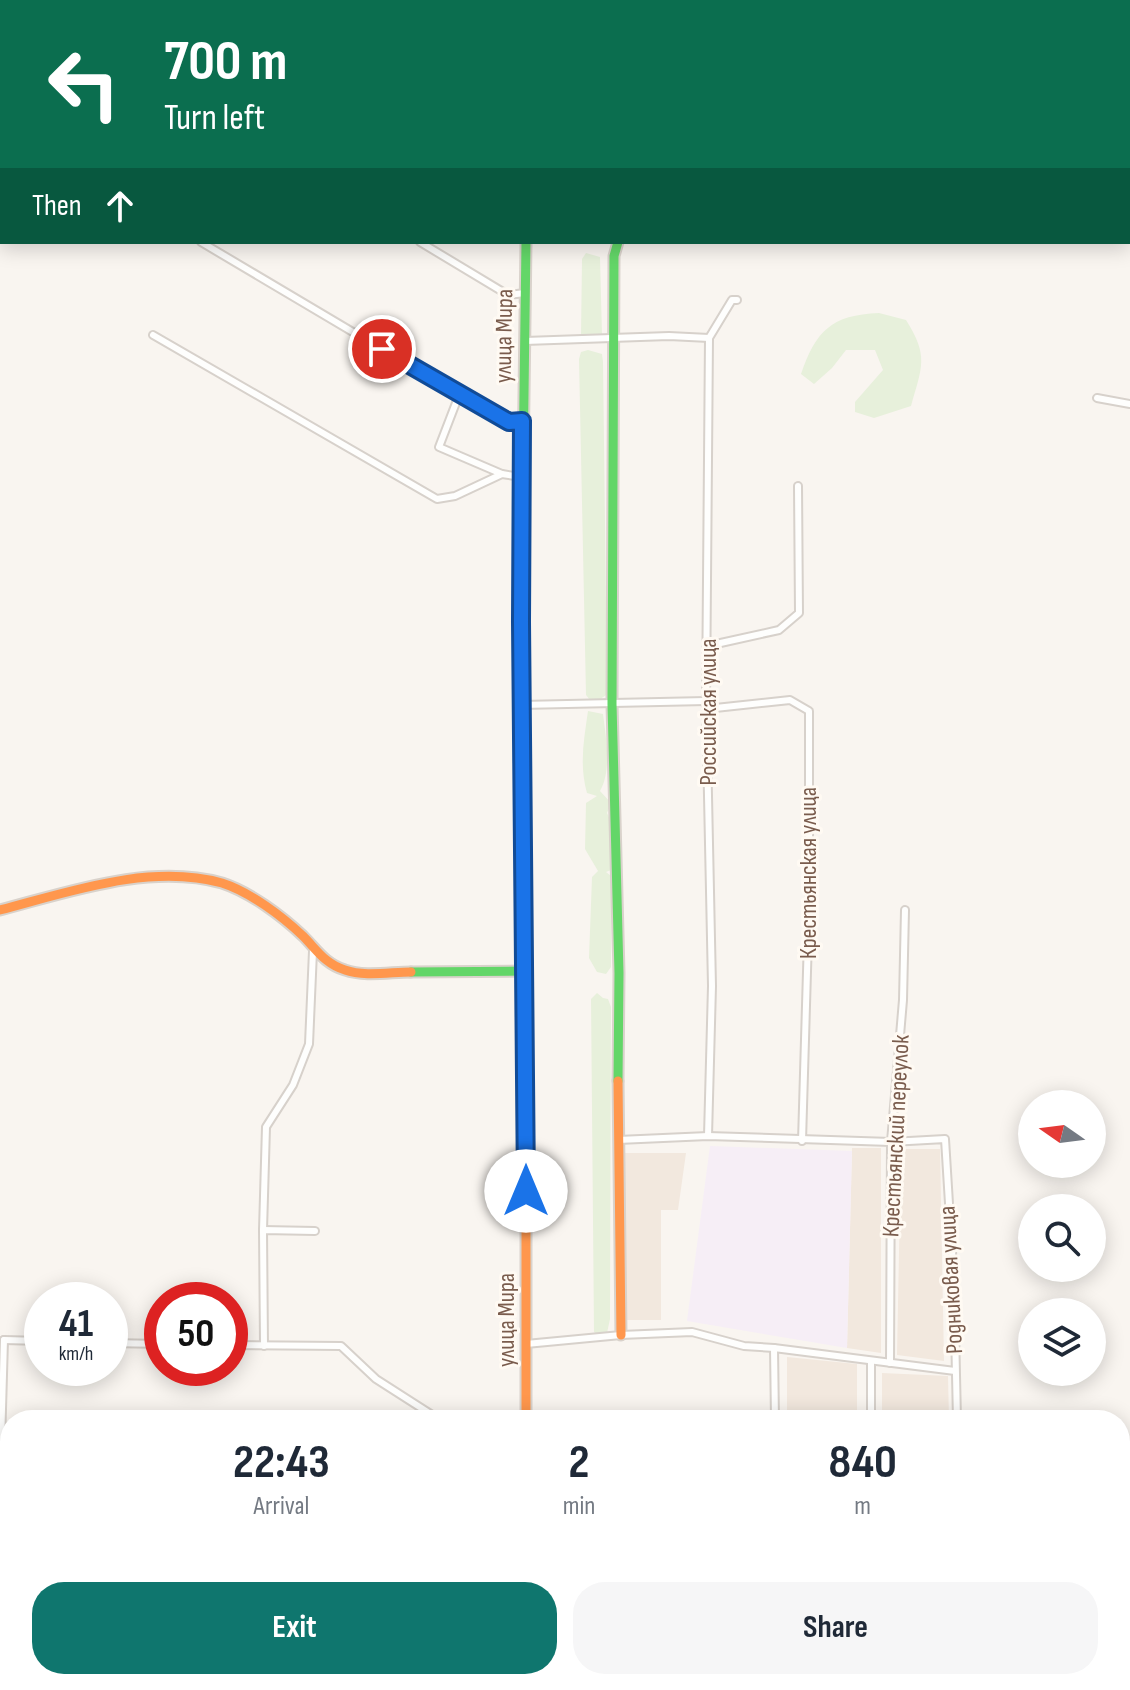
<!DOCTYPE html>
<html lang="en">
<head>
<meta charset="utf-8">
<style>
	body { margin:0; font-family:"Sofia Sans Condensed",sans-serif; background:#f6f6f7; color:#1f2937; height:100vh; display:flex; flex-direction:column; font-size:30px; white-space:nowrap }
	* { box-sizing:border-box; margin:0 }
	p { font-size:26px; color:#747a83 }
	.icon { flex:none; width:44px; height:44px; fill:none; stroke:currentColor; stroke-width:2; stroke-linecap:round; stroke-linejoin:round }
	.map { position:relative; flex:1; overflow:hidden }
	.sheet { position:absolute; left:0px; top:1410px; width:1130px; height:280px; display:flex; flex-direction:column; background:#fff; border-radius:32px 32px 0 0; box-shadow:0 4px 20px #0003 }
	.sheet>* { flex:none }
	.banner { position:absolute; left:0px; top:0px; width:1130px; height:244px; box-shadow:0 4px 20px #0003; background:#0b6e4f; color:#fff; overflow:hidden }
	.needle { width:52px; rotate:284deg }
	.controls { position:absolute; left:1018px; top:1090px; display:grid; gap:16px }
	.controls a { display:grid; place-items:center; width:88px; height:88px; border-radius:50%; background:#fff; box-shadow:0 4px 20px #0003; font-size:40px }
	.speed { position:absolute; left:24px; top:1282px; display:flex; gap:16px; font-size:40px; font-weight:700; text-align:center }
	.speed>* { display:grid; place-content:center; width:104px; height:104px; border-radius:50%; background:#fff; box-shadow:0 4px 20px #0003; line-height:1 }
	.speed small { font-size:20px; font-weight:400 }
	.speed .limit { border:12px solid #d22; background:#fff; color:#111 }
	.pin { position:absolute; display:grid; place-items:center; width:68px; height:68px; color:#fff; margin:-34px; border:4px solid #fff; border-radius:50%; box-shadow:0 2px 8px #0007 }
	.me { position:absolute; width:88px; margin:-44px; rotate:0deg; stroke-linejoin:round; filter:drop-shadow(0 0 6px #0008) }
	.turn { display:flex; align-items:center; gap:28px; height:168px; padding:0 32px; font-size:36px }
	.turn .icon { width:104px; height:104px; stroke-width:2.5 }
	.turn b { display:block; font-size:56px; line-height:68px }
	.then { display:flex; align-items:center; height:76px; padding:0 32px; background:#0003; gap:16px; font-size:30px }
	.eta { display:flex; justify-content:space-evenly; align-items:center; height:136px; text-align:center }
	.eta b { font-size:48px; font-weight:700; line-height:56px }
	.action { display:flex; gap:16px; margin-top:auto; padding:16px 32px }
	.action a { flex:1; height:92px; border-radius:32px; background:#0f766e; color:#fff; font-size:32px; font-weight:700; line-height:92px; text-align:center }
	.action a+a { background:#f6f6f7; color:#1f2937 }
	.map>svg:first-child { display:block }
</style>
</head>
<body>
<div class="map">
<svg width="1130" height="1690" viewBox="0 0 1130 1690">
	<rect width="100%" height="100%" fill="#f9f5f0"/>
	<g fill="#f2e8de">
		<polygon points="852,1148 881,1148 881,1353 847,1348"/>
		<polygon points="901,1149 940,1149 944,1361 897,1355"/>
		<polygon points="624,1153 686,1153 678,1210 661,1210 661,1320 622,1320"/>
		<polygon points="787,1357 857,1364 857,1420 787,1420"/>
		<polygon points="882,1373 948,1376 949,1420 882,1420"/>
		<polygon points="552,1680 1090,1683 1127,1690 552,1690"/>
	</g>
	<polygon fill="#f6eef6" points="710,1146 852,1151 847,1348 687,1321"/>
	<g fill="#e7f0db">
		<polygon points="586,253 600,257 602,336 584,340 581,335 582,259"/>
		<path d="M879,313l27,7c23,36 16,47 5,86l-37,12 -19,-6v-10l28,-32 -8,-20h-29l-14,18 -18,16 -13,-10c15,-43 30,-59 78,-61z"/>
		<polygon points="588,350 602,354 603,362 607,684 606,695 599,700 590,700 586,695 579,359 581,352"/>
		<path d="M588,711l15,3c3,24 9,56 -3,77l11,12 -4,10 3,6 1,51 -5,2 5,4v91l-5,7 -9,-2 -8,-14 3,-81 6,-6 -13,-22 1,-46 11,-7 -10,-3c-8,-28 -3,-54 1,-82z"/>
		<polygon points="597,993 603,998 608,999 611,1007 610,1319 607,1333 600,1336 594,1332 591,999"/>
	</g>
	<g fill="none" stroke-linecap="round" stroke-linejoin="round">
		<defs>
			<g id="street">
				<polyline points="201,242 459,395"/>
				<polyline points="420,242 508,295 525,293"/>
				<polyline points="153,335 437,499 455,496 502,474 521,477"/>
				<polyline points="525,341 669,336 709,338"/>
				<polyline points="1097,398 1130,404"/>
				<polyline points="502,474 439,447 459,395 509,422 522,421"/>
				<polyline points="707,646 779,630 799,613 798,486"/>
				<polyline points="521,705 706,701"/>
				<polyline points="706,709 790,700 809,711 809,904 802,1141"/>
				<polyline points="708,1136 712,986 706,701 709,338 732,300 737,300"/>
				<polyline points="618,1140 708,1136 891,1142 945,1139 954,1284 957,1420"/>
				<polyline points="263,1230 266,1127 293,1085 309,1044 313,951"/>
				<polyline points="4,1340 42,1341"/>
				<polyline points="110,1343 162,1344"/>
				<polyline points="526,1344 621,1335 692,1332 744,1346 774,1348 955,1371"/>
				<polyline points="230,1345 341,1346 376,1379 440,1420"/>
				<polyline points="264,1346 263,1230 315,1231"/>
				<polyline points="774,1348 775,1420"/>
				<polyline points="871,1361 871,1420"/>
				<polyline points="890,1363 891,1142 903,1000 905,910"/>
				<polyline points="0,1478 4,1340"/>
				<polyline points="0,1599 2,1682"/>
				<polyline points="1120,1680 1130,1683"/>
				<polyline points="0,1688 2,1682 140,1680"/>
			</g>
			<g id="fast">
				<polyline points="528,2 529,0"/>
				<polyline points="1128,102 1130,102"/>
				<polyline points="526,242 521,622 526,1076"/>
				<polyline points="618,242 614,256 612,704 619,973 618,1081"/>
				<polyline points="411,972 525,971"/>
				<polyline points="531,1680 531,1690"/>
			</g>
			<g id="slow">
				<path d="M0,910c69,-18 150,-47 222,-27 28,9 60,33 81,53 14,14 22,28 42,34 19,7 46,2 66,2"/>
				<polyline points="526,1076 526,1420"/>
				<polyline points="618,1081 621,1335"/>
			</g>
			<polyline id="jam" points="231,0 236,2"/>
		</defs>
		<use href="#street" stroke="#d7d1cb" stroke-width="10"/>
		<use href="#fast" stroke="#d9d2cb" stroke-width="13"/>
		<use href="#slow" stroke="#d9d2cb" stroke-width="13"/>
		<use href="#jam" stroke="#d9d2cb" stroke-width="13"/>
		<use href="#street" stroke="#fefefd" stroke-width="6"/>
		<use href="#fast" stroke="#63d668" stroke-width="9"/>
		<use href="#slow" stroke="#ff974d" stroke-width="9"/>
		<use href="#jam" stroke="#b3261e" stroke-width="9"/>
	</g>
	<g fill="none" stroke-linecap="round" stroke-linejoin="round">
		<defs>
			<polyline id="route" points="382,349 509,422 522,421 521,622 526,1191"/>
		</defs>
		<use href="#route" stroke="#114b97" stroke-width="20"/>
		<use href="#route" stroke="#1a73e8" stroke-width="14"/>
	</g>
	<g text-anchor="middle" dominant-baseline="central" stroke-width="6" stroke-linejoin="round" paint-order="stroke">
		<g font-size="24" fill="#7a5c4d" stroke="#fffaf3">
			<text transform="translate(504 336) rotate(-89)">улица Мира</text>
			<text transform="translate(708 712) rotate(-90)">Российская улица</text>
			<text transform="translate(808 873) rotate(-90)">Крестьянская улица</text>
			<text transform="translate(896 1136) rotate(-87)">Крестьянский переулок</text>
			<text transform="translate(951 1280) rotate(-93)">Родниковая улица</text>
			<text transform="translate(506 1320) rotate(-90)">улица Мира</text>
		</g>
	</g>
</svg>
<div class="controls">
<a><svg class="needle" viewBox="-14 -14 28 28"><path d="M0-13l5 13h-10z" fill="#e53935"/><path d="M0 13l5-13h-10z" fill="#747a83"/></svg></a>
<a><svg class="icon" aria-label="search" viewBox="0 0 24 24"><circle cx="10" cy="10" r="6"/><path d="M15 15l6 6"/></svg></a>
<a><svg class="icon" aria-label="layers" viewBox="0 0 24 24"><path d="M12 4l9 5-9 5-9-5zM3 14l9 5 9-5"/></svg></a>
</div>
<div class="speed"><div>41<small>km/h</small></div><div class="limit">50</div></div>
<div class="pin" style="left:382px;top:349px;background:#d93025"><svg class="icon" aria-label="arrive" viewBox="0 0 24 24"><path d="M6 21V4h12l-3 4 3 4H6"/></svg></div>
<svg class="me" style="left:526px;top:1191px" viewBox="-20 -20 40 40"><circle r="19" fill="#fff"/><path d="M0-13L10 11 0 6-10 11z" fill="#1a73e8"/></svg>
<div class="banner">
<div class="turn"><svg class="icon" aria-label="left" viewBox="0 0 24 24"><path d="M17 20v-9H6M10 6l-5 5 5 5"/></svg><div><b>700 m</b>Turn left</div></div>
<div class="then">Then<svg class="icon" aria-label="ahead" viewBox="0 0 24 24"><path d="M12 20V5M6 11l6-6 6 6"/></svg></div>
</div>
<section class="sheet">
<div class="eta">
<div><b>22:43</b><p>Arrival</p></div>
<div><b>2</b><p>min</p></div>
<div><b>840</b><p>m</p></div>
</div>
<div class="action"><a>Exit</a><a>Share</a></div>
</section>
</div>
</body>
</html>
